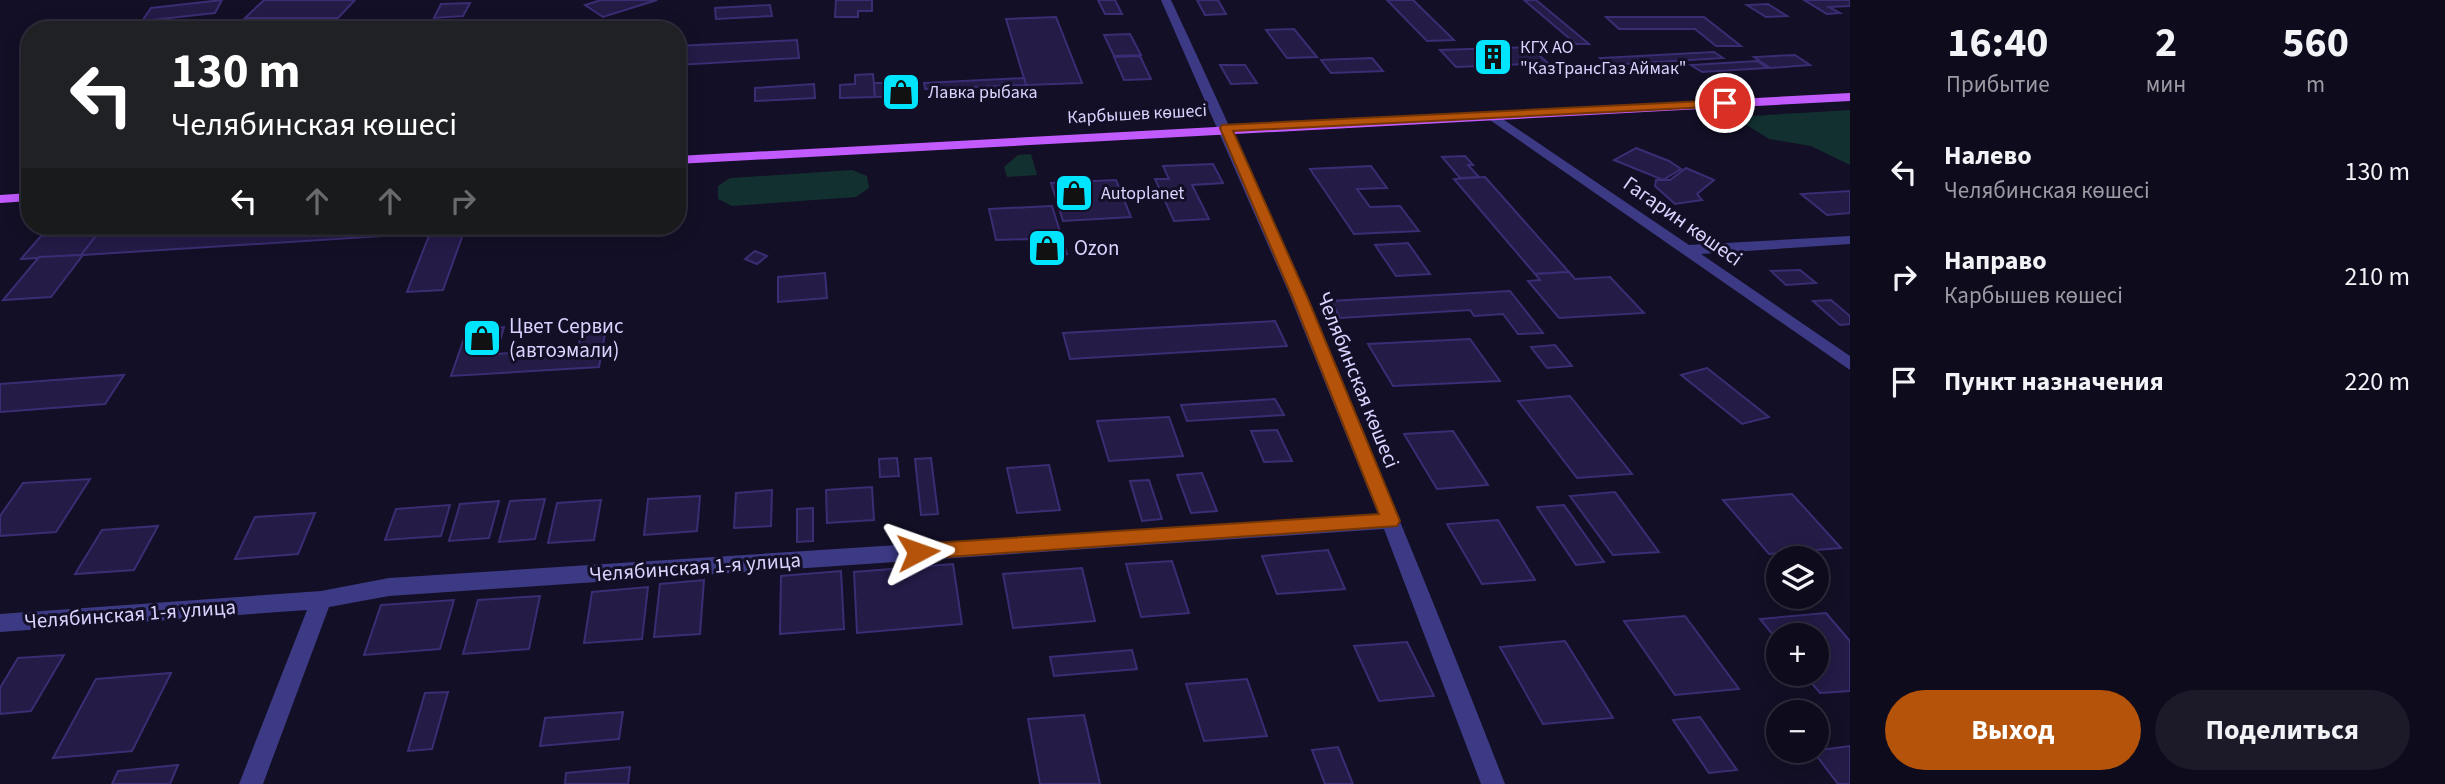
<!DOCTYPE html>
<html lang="ru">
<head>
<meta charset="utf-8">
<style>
	body { margin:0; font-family:"Source Sans 3",sans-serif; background:#1c1929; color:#f1f3f6; height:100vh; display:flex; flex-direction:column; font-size:26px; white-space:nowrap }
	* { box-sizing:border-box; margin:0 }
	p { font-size:23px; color:#9b9ba3 }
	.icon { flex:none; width:38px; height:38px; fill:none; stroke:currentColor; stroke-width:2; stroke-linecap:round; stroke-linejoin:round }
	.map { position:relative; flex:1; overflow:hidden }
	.sheet { display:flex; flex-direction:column; background:#0e0b1c; width:595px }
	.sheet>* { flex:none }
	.top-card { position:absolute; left:21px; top:21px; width:665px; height:214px; border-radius:28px; box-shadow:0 4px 18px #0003,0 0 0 2px #2e2b3b; background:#202124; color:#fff; overflow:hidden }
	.tools { position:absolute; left:1766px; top:546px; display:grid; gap:14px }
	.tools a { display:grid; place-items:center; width:63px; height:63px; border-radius:50%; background:#0e0b1c; box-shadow:0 4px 18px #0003,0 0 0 2px #2e2b3b; font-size:35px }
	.pin { position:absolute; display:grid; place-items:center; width:60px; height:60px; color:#fff; margin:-30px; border:4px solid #fff; border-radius:50%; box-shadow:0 2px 7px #0007 }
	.me { position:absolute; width:77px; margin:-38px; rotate:86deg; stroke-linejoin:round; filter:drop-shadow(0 0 5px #0008) }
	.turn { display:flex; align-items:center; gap:24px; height:147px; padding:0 35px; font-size:32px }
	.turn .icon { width:91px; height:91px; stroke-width:2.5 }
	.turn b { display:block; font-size:49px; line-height:60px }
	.lanes { display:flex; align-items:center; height:66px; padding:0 35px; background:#0003; justify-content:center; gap:35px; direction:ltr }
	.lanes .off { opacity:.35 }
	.eta { display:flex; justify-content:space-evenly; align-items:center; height:119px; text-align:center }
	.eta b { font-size:42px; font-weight:700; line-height:49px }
	.cta { display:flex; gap:14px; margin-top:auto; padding:14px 35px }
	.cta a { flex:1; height:80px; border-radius:42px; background:#b45309; color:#fff; font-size:28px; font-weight:700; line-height:80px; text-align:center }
	.cta a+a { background:#1c1929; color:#f1f3f6 }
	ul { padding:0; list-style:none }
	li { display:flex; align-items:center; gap:21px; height:105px; padding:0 35px }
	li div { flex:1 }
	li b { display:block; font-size:26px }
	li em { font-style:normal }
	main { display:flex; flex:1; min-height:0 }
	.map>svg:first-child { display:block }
</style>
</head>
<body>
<main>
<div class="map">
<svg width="1850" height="784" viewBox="0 0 1850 784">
	<rect width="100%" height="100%" fill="#130f26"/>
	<g fill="#12302f">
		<polygon points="1850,110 1850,165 1811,146 1769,139 1734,117"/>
		<polygon points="1031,154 1037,175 1007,177 1004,167 1018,155"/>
		<polygon points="852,170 867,176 869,188 856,197 732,206 718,199 718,186 730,178"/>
	</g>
	<g fill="#241b47" stroke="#3b2d73" stroke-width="2">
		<polygon points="222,0 215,13 142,21 151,8"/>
		<polygon points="264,0 355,0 338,18 245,18"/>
		<polygon points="601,0 657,0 603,17 585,5"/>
		<polygon points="836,0 872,0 872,11 858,11 858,17 835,17"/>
		<polygon points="1098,0 1115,0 1122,14 1105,14"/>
		<polygon points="1197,0 1218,0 1226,14 1205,15"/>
		<polygon points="1387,0 1413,0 1454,40 1427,41"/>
		<polygon points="1524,0 1536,0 1589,44 1576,44"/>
		<polygon points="1804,0 1850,0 1850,6 1829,7 1840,13 1827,14"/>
		<polygon points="470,3 463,16 434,18 441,4"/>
		<polygon points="1768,4 1787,16 1766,17 1747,5"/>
		<polygon points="770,5 772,16 716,19 715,8"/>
		<polygon points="1056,17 1082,83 1026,85 1006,19"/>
		<polygon points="1606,17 1704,17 1741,46 1716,46 1695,29 1619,29"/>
		<polygon points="128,23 122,29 69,30 74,25"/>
		<polygon points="1294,29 1317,57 1287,58 1266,30"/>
		<polygon points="1130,34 1141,55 1114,56 1104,35"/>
		<polygon points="797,40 799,58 677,65 677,46"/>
		<polygon points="1530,47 1548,63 1456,67 1440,50"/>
		<polygon points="1714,52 1723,58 1608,65 1600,58"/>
		<polygon points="1795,55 1810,65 1770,68 1754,57"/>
		<polygon points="1140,56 1151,79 1124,80 1114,57"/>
		<polygon points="1372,58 1383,71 1331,73 1321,60"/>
		<polygon points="1757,61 1768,68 1702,72 1691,65"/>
		<polygon points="1220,65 1245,65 1257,83 1231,84"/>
		<polygon points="873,74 875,97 840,98 840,85 855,84 855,75"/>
		<polygon points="1024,78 1026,85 925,89 924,83"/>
		<polygon points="874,83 890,83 891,89 918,88 919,95 875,97"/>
		<polygon points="814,84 815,98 755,101 755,88"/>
		<polygon points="1636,148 1669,161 1681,169 1663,180 1614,160"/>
		<polygon points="1465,156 1473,165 1468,165 1479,177 1460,178 1442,157"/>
		<polygon points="1213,164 1223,183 1192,185 1209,219 1174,221 1155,179 1169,179 1163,166"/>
		<polygon points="1371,166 1387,188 1357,189 1370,207 1400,206 1419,231 1354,234 1310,169"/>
		<polygon points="1686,168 1714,180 1697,194 1702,200 1675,204 1655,186 1656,180 1670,180"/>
		<polygon points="1485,177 1569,272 1535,274 1454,179"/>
		<polygon points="1116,180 1131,217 1063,221 1051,183"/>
		<polygon points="1850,191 1850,213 1827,215 1801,194"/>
		<polygon points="1052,206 1067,254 1034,255 1030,239 996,240 989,209"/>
		<polygon points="99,226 94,232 99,232 81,255 21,259 41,236 77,233 83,227"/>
		<polygon points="195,226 466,226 443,290 407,292 430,233 83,255 51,297 3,300 39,257 81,255 99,232"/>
		<polygon points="1408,243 1430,274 1396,276 1375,245"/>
		<polygon points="755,251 767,256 757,264 745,259"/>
		<polygon points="1800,270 1816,283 1786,285 1771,271"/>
		<polygon points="1569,272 1575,279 1610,277 1644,313 1559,318 1528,281 1540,280 1535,274"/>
		<polygon points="825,273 827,298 778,302 778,277"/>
		<polygon points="1510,291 1543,333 1518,334 1503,314 1474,316 1470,310 1340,318 1331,301"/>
		<polygon points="1831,300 1850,316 1850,324 1840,325 1813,301"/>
		<polygon points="1275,321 1287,346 1070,359 1063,333"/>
		<polygon points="607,323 599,367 451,376 467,330 504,327 496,354 578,348 583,325"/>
		<polygon points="1470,339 1500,381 1393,386 1368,344"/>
		<polygon points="1555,345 1572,366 1547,368 1531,347"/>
		<polygon points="1707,368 1769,417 1742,424 1681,375"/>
		<polygon points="124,375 105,404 0,412 0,384"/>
		<polygon points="1570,396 1632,474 1577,478 1518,401"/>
		<polygon points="1275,399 1284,415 1187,421 1181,405"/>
		<polygon points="1169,417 1183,456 1109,461 1097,421"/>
		<polygon points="1277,430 1292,461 1264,462 1251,431"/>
		<polygon points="1453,431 1488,485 1437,489 1404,434"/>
		<polygon points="897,458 899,476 880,477 879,459"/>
		<polygon points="931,458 938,514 921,515 915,459"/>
		<polygon points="1049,465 1060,510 1017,513 1007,468"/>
		<polygon points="1202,473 1217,511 1191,513 1177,475"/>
		<polygon points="90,479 56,532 0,536 0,516 23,483"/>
		<polygon points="1149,480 1162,519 1142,521 1130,481"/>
		<polygon points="872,487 874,520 827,523 826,490"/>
		<polygon points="772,490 771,526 734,528 736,493"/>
		<polygon points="1615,492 1659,552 1613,555 1570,496"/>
		<polygon points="1792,494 1841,548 1769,554 1723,500"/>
		<polygon points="700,496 697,531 644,535 648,499"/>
		<polygon points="545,499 535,539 499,542 510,501"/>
		<polygon points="601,500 594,540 548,543 557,503"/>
		<polygon points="499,501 489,538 449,541 460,504"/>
		<polygon points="450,505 441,536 385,540 396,509"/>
		<polygon points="1564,505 1604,562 1576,565 1537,507"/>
		<polygon points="813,508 813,541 797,542 797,509"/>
		<polygon points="315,513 298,554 235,559 255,517"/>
		<polygon points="1498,520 1535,580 1482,584 1447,524"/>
		<polygon points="158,526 134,570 75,574 102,530"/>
		<polygon points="1328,550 1345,589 1277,594 1262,556"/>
		<polygon points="1172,561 1189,613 1141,617 1126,564"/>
		<polygon points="953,564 962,624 857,633 854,572"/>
		<polygon points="1082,568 1095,621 1013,628 1003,574"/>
		<polygon points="841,571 844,629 780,634 781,576"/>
		<polygon points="704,580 700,634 654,637 660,584"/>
		<polygon points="648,587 642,639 584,643 592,592"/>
		<polygon points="540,596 529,649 463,654 478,600"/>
		<polygon points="454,600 440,649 364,655 381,605"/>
		<polygon points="1826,613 1850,641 1850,691 1820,693 1804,674 1816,674 1816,635 1778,635 1778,641 1760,619"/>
		<polygon points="1685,616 1739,689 1675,695 1624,621"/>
		<polygon points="1565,641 1613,718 1543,724 1500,647"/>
		<polygon points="1407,642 1434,696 1379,701 1354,646"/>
		<polygon points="1132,650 1137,669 1054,676 1050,657"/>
		<polygon points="64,655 31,711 0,714 0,688 18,658"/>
		<polygon points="171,673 132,751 53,758 96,679"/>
		<polygon points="1247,679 1267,736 1204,741 1186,684"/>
		<polygon points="448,692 432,749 408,751 425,693"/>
		<polygon points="623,712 619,739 540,746 545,718"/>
		<polygon points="1084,715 1100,784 1040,784 1028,719"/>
		<polygon points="1700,717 1737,770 1709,773 1673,720"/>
		<polygon points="1850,746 1850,784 1838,784 1813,751"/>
		<polygon points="1338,747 1353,784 1325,784 1312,750"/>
		<polygon points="178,765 170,784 112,784 118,771"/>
		<polygon points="630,767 628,784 565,784 566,773"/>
	</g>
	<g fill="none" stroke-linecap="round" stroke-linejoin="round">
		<g fill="#3d3a85" fill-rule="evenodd">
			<path d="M1161,0h10c121,258 231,519 334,784h-24l-97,-255 -995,67 -60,11 -66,177h-24l68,-174 -307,22v-18l321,-23 68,-13 989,-64 -90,-223z"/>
			<polygon points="1491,111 1689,245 1850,236 1850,244 1701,254 1850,356 1850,370 1487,118 1485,115"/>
		</g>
		<g fill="#c25bff" fill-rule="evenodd">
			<polygon points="1850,93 1850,101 677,164 677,156"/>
			<polygon points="30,193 30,201 0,203 0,195"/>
		</g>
	</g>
	<polygon fill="#b45309" stroke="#753606" stroke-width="2" points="1725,100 1729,101 1729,106 1233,131 1308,299 1400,521 1397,526 918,559 911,557 908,552 918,544 1379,514 1293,299 1220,128 1222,125"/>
	<defs>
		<symbol id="building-square" viewBox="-11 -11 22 22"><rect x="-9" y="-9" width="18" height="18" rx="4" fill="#00e5ff" stroke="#130f26"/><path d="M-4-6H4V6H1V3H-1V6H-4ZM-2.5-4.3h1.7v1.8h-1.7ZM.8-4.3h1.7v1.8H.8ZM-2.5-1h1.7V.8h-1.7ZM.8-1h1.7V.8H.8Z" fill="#111"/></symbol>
		<symbol id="shop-square" viewBox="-11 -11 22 22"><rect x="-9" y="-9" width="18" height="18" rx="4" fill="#00e5ff" stroke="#130f26"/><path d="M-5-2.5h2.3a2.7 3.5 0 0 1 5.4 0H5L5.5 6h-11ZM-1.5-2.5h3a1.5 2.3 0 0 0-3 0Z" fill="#111"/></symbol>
	</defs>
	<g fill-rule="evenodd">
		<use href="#building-square" x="1471" y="35" width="44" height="44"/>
		<use href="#shop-square" x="879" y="70" width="44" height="44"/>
		<use href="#shop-square" x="1052" y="171" width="44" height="44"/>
		<use href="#shop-square" x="1025" y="226" width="44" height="44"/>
		<use href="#shop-square" x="460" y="316" width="44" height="44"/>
	</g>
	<g text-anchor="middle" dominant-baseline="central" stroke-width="6" stroke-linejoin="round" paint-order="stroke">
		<g font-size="18" fill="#d9d4ff" stroke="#130f26" text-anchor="start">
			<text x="1520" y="47">КГХ АО<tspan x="1520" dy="21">"КазТрансГаз Аймак"</tspan></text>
			<text x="928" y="92">Лавка рыбака</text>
			<text x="1101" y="193">Autoplanet</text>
		</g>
		<g font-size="18" fill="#d9d4ff" stroke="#130f26">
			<text transform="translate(1137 114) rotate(-3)">Карбышев көшесі</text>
		</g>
		<g font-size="21" fill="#d9d4ff" stroke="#130f26">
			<text transform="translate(1683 221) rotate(35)">Гагарин көшесі</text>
			<text transform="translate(1358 380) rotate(68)">Челябинская көшесі</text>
			<text transform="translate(695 567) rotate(-4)">Челябинская 1-я улица</text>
			<text transform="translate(130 614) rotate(-4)">Челябинская 1-я улица</text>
		</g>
		<g font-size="21" fill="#d9d4ff" stroke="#130f26" text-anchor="start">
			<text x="1074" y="248">Ozon</text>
			<text x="509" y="326">Цвет Сервис<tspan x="509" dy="24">(автоэмали)</tspan></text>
		</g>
	</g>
</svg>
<div class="tools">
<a><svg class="icon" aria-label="layers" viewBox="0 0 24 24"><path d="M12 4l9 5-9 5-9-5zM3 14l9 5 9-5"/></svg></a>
<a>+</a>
<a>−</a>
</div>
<div class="pin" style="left:1725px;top:103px;background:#d93025"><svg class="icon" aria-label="arrive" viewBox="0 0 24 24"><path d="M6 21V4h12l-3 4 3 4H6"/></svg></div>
<svg class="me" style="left:918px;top:552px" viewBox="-20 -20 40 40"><path d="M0-17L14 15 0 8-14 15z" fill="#b45309" stroke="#fff" stroke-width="4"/></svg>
<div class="top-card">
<div class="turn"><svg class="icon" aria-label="left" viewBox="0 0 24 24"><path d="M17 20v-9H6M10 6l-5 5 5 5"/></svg><div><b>130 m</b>Челябинская көшесі</div></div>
<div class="lanes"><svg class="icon" aria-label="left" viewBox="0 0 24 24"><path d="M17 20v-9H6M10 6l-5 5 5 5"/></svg><svg class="icon off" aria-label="ahead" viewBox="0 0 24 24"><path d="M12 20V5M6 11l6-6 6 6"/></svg><svg class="icon off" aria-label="ahead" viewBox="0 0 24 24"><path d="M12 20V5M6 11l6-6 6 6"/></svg><svg class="icon off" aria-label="right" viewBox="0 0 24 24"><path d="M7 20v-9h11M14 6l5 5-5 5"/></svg></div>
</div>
</div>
<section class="sheet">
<div class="eta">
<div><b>16:40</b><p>Прибытие</p></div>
<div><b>2</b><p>мин</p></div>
<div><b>560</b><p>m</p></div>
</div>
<ul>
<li><svg class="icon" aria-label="left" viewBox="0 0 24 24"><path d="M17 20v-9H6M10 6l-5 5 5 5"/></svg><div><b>Налево</b><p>Челябинская көшесі</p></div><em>130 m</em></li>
<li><svg class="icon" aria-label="right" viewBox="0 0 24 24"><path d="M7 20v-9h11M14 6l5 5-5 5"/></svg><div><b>Направо</b><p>Карбышев көшесі</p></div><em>210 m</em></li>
<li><svg class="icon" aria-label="arrive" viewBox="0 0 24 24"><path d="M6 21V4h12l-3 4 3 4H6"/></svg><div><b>Пункт назначения</b></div><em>220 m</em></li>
</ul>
<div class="cta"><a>Выход</a><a>Поделиться</a></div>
</section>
</main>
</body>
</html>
